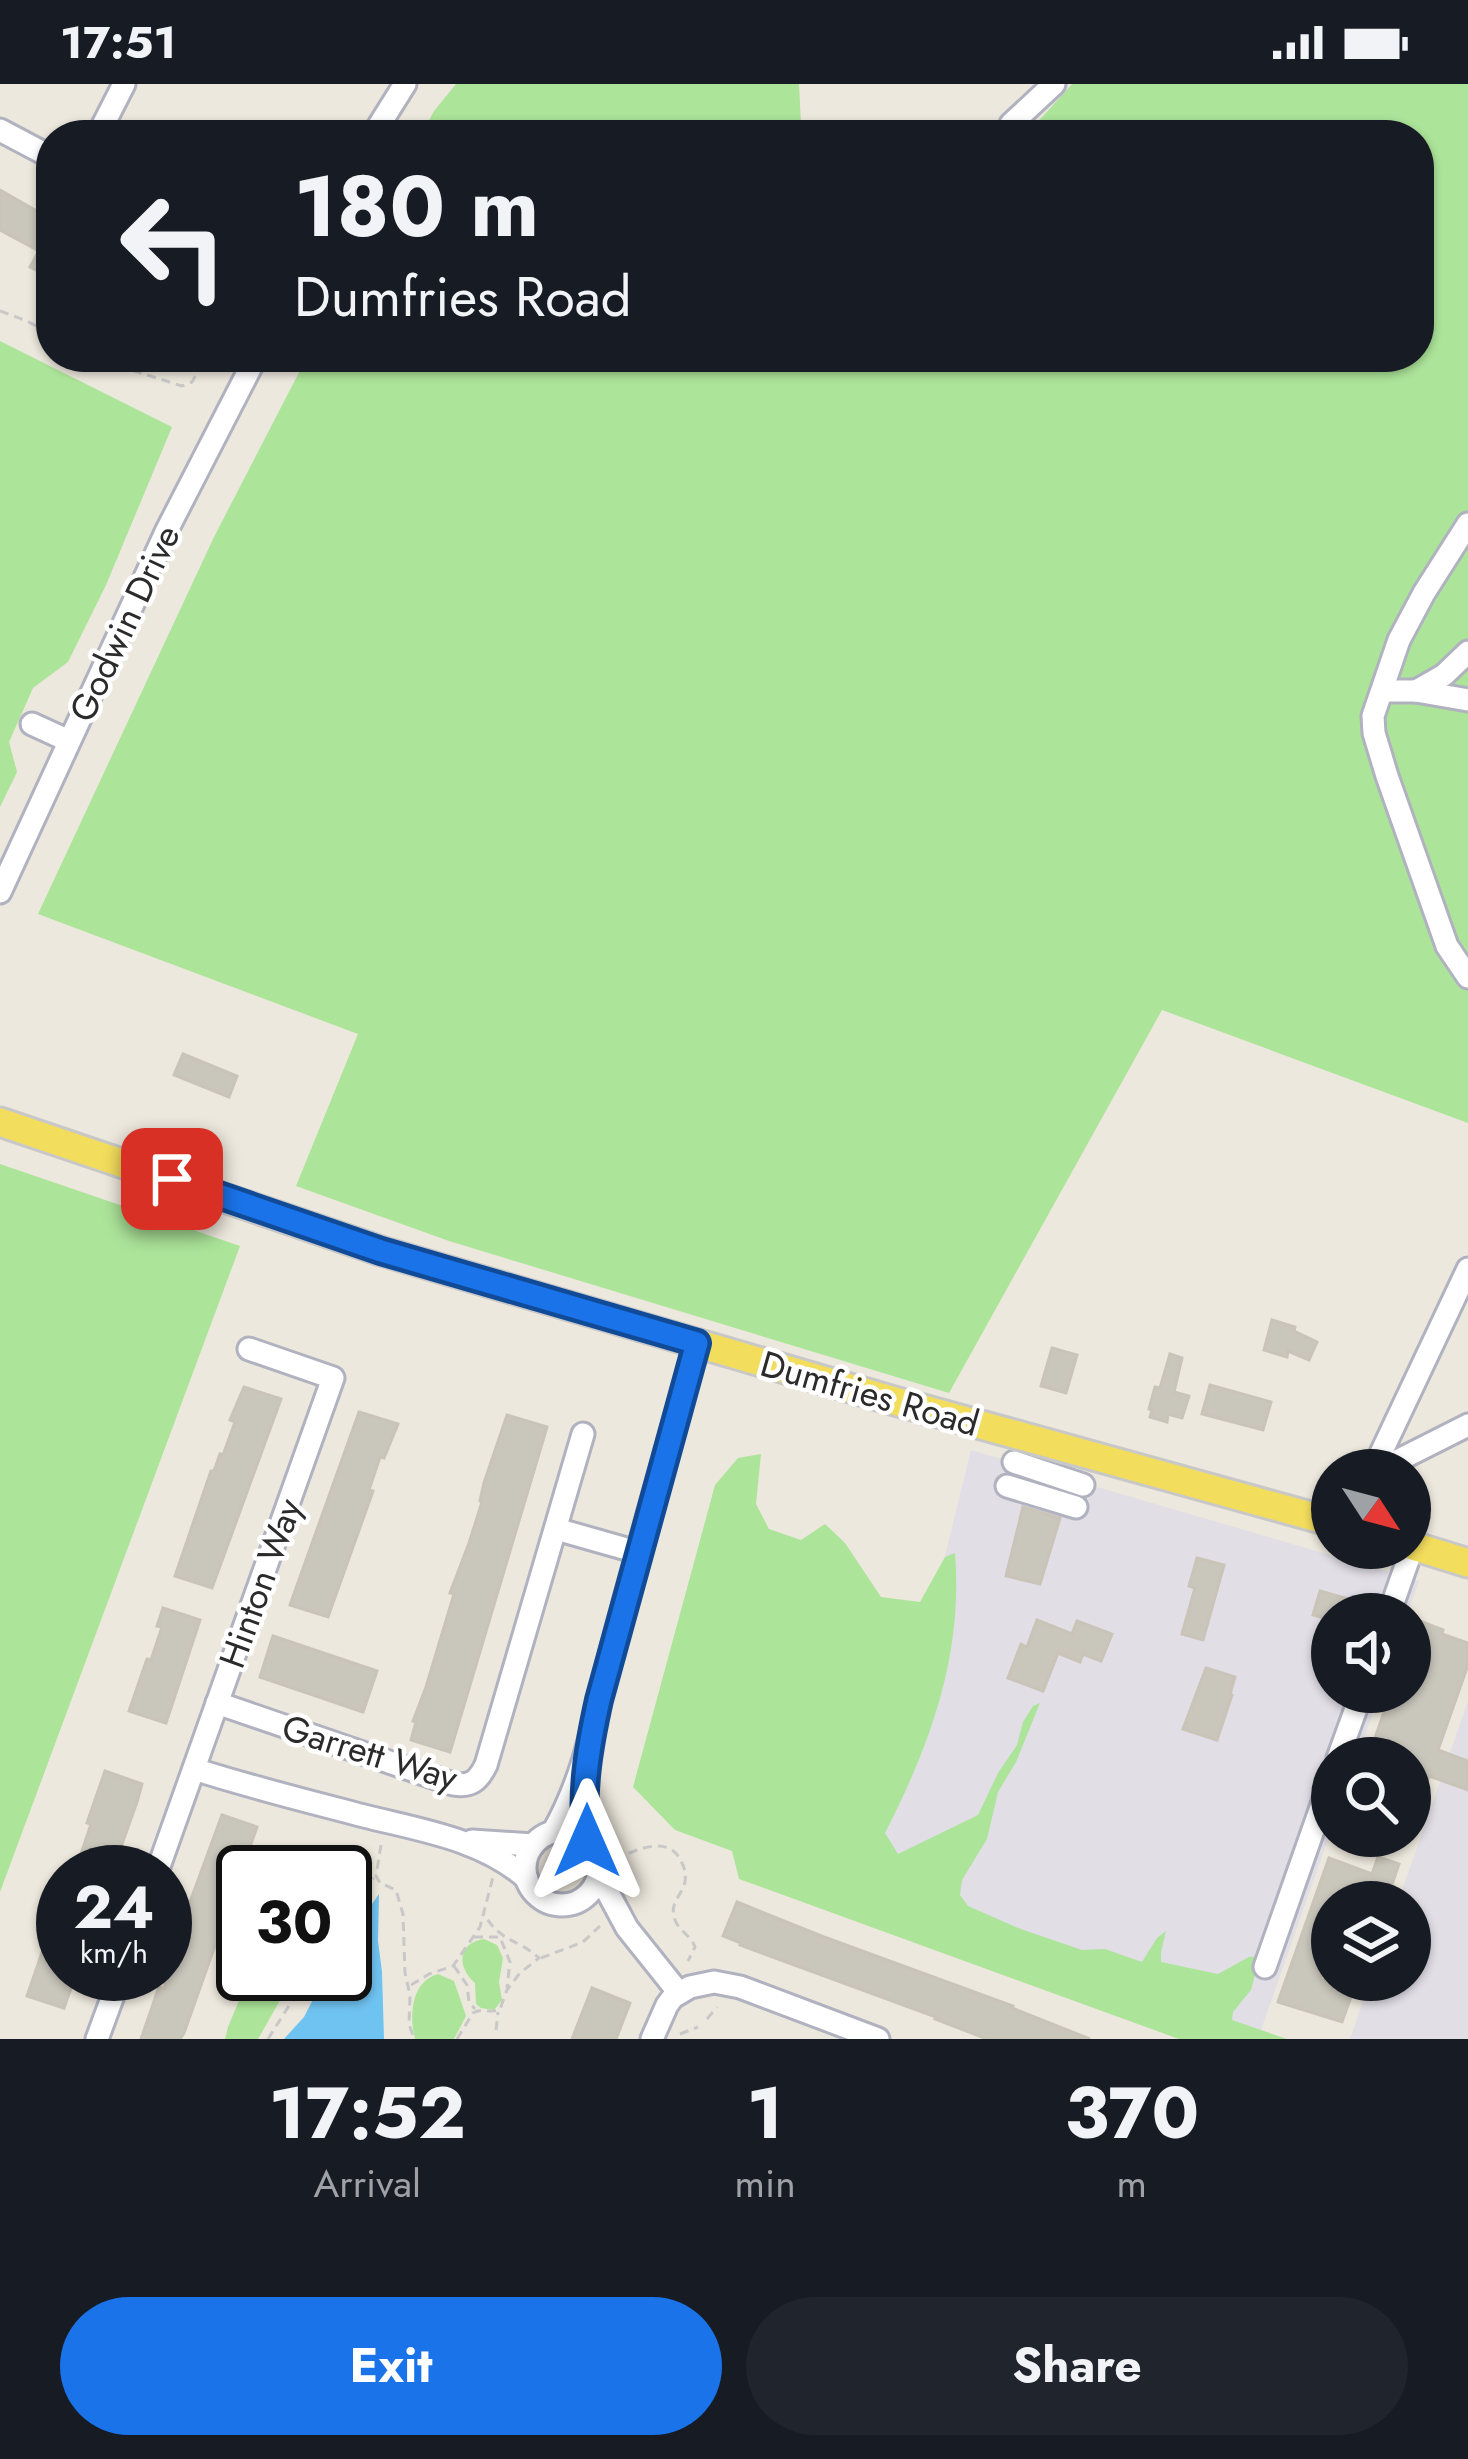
<!DOCTYPE html>
<html lang="en">
<head>
<meta charset="utf-8">
<style>
	body { margin:0; font-family:Jost,sans-serif; background:#20242c; color:#f1f3f6; height:100vh; display:flex; flex-direction:column; font-size:45px; white-space:nowrap }
	* { box-sizing:border-box; margin:0 }
	p { font-size:39px; color:#9ea1a6 }
	.icon { flex:none; width:66px; height:66px; fill:none; stroke:currentColor; stroke-width:2; stroke-linecap:round; stroke-linejoin:round }
	.map { position:relative; height:1955px; overflow:hidden }
	.side { display:flex; flex-direction:column; background:#171b24; flex:1 }
	.side>* { flex:none }
	.guide { position:absolute; left:36px; top:36px; width:1398px; height:252px; border-radius:48px; box-shadow:0 3px 9px #0004; background:#171b24; color:#f1f3f6; overflow:hidden }
	.needle { width:78px; rotate:126deg }
	.fabs { position:absolute; left:1311px; top:1365px; display:grid; gap:24px }
	.fabs a { display:grid; place-items:center; width:120px; height:120px; border-radius:50%; background:#171b24; box-shadow:0 3px 9px #0004; font-size:60px }
	.speed { position:absolute; left:36px; top:1761px; display:flex; gap:24px; font-size:60px; font-weight:700; text-align:center }
	.speed>* { display:grid; place-content:center; width:156px; height:156px; border-radius:50%; background:#171b24; box-shadow:0 3px 9px #0004; line-height:1 }
	.speed small { font-size:30px; font-weight:400 }
	.speed .limit { border:6px solid #111; border-radius:18px; background:#fff; color:#111 }
	.pin { position:absolute; display:grid; place-items:center; width:102px; height:102px; color:#fff; margin:-51px; border-radius:24px; box-shadow:0 6px 18px #0006 }
	.me { position:absolute; width:132px; margin:-66px; rotate:0deg; stroke-linejoin:round; filter:drop-shadow(0 0 9px #0008) }
	.turn { display:flex; align-items:center; gap:42px; height:252px; padding:0 60px; font-size:54px }
	.turn .icon { width:156px; height:156px; stroke-width:2.5 }
	.turn b { display:block; font-size:84px; line-height:102px }
	.eta { display:flex; justify-content:space-evenly; align-items:center; height:204px; text-align:center }
	.eta b { font-size:72px; font-weight:700; line-height:84px }
	.primary-button { display:flex; gap:24px; margin-top:auto; padding:24px 60px }
	.primary-button a { flex:1; height:138px; border-radius:72px; background:#1a73e8; color:#fff; font-size:48px; font-weight:700; line-height:138px; text-align:center }
	.primary-button a+a { background:#20242c; color:#f1f3f6 }
	.status { display:flex; justify-content:space-between; align-items:center; height:84px; padding:0 60px; background:#171b24; direction:ltr }
	.status svg { height:33px; fill:currentColor }
	.map>svg:first-child { display:block }
</style>
</head>
<body>
<div class="status"><b>17:51</b><svg viewBox="0 0 49 12"><path d="M0 12V9h3v3zM5 12V6h3v6zM10 12V3h3v9zM15 12V0h3v12zM26 1h20v11H26zM47 4h2v5h-2z"/></svg></div>
<div class="map">
<svg width="1468" height="1955" viewBox="0 0 1468 1955">
	<rect width="100%" height="100%" fill="#ede8dd"/>
	<g fill="#e1dee6">
		<polygon points="971,1366 1419,1497 1407,1530 1332,1530 1332,1608 1380,1608 1357,1674 1332,1674 1332,1744 1261,1946 862,1810"/>
		<polygon points="1468,1617 1468,1955 1350,1955 1370,1896 1410,1896 1410,1818 1398,1818"/>
	</g>
	<g fill="#ace499">
		<polygon points="456,0 799,0 801,40 815,51 421,51 434,27"/>
		<polygon points="1072,0 1468,0 1468,1039 1162,926 949,1309 449,1157 296,1102 358,950 38,830 214,453 307,273 1419,273 1419,51 1026,51"/>
		<polygon points="0,257 172,343 106,501 68,578 33,604 9,658 17,688 0,723"/>
		<polygon points="0,1080 240,1162 0,1808"/>
		<path d="M761,1370l-5,50 13,25 32,11 24,-16 20,19 36,54 39,5 25,-45 10,-4c8,102 -24,190 -70,280l13,21 80,-39 20,-42 19,-28 6,-23 10,-16 7,-3 -24,59 -18,30 -11,47 -25,41 -2,15 8,11 50,22 64,22 23,-1 37,13 15,-24 9,-7 -5,21v10l57,12 31,-17 11,-1 -9,34 -18,22 -1,8 55,19h-108l-440,-160 -7,-28 -57,-21 -42,-43 82,-302 23,-27z"/>
		<path d="M484,1855l13,6 6,13 -4,24 3,18 -8,10 -13,-2 -5,-4 -1,-21c-18,-16 -18,-40 9,-44z"/>
		<polygon points="250,1890 295,1890 258,1955 225,1955 228,1943"/>
		<path d="M438,1890l16,7 12,35 -12,23h-39c-6,-24 -4,-57 23,-65z"/>
	</g>
	<polygon fill="#6fc3f1" points="379,1810 378,1857 382,1888 384,1955 284,1955 304,1933 326,1890 345,1890 345,1858"/>
	<g fill="#c9c6bc" stroke="#c9c4b7" stroke-width="3">
		<polygon points="0,106 51,135 51,194 30,183 39,167 0,146"/>
		<polygon points="183,970 237,992 229,1013 174,991"/>
		<polygon points="1272,1236 1295,1243 1294,1247 1317,1258 1309,1276 1288,1267 1287,1273 1264,1266"/>
		<polygon points="1052,1264 1077,1271 1066,1309 1041,1302"/>
		<polygon points="1170,1270 1182,1274 1174,1308 1189,1312 1182,1334 1168,1330 1167,1338 1150,1333 1152,1326 1149,1325 1155,1303 1160,1304"/>
		<polygon points="1210,1301 1271,1318 1263,1346 1202,1330"/>
		<polygon points="244,1303 281,1315 212,1504 175,1492 211,1387 214,1387 220,1370 223,1371 235,1338 230,1336"/>
		<polygon points="359,1328 398,1340 384,1374 380,1373 369,1406 373,1407 328,1533 290,1521"/>
		<polygon points="507,1331 547,1343 450,1668 411,1656 416,1638 413,1637 426,1603 454,1510 450,1509 469,1459 482,1418 480,1417 484,1399"/>
		<polygon points="1023,1423 1060,1434 1040,1500 1006,1492"/>
		<polygon points="1197,1474 1224,1481 1203,1556 1182,1550 1195,1504 1189,1502"/>
		<polygon points="1320,1507 1376,1523 1374,1530 1332,1530 1332,1536 1313,1531"/>
		<polygon points="163,1524 200,1536 166,1639 129,1627 147,1575 151,1576 162,1543 157,1542"/>
		<polygon points="1037,1536 1072,1550 1077,1537 1112,1550 1101,1577 1083,1570 1080,1578 1058,1569 1043,1607 1008,1594 1021,1560 1027,1563"/>
		<polygon points="1417,1536 1443,1546 1442,1550 1468,1559 1468,1581 1438,1666 1468,1677 1468,1706 1429,1692 1412,1740 1410,1739 1410,1674 1368,1674 1391,1608 1410,1608 1410,1555"/>
		<polygon points="273,1552 377,1587 363,1628 260,1593"/>
		<polygon points="1206,1584 1235,1593 1230,1610 1232,1611 1217,1656 1183,1645"/>
		<polygon points="105,1687 142,1700 137,1718 112,1788 75,1788 91,1740 87,1739"/>
		<polygon points="222,1731 257,1743 184,1949 180,1955 141,1955 159,1903 165,1905 165,1886"/>
		<polygon points="1378,1773 1399,1780 1386,1818 1332,1818 1332,1862 1320,1896 1357,1896 1342,1938 1278,1918 1329,1774 1372,1790"/>
		<polygon points="737,1818 824,1853 1013,1922 1012,1924 1090,1955 987,1955 935,1935 936,1933 740,1861 741,1859 723,1852"/>
		<polygon points="60,1826 63,1826 63,1890 76,1890 64,1924 27,1912 45,1860 48,1861"/>
		<polygon points="592,1904 630,1919 616,1955 572,1955"/>
	</g>
	<g fill="none" stroke-linecap="round" stroke-linejoin="round">
		<defs>
			<g id="minor">
				<polyline points="1011,40 1054,0"/>
				<polyline points="0,46 51,73"/>
				<polyline points="98,51 124,0"/>
				<polyline points="373,51 405,0"/>
				<polyline points="1468,440 1424,509 1399,556 1373,632 1374,649 1387,692 1447,862 1468,893"/>
				<polyline points="1382,607 1416,607 1468,616"/>
				<polyline points="1416,607 1444,591 1468,568"/>
				<polyline points="32,640 69,657"/>
				<polyline points="0,808 167,446 256,273"/>
				<polyline points="1014,1378 1083,1401"/>
				<polyline points="1373,1386 1468,1185"/>
				<polyline points="1379,1386 1468,1341"/>
				<polyline points="1007,1402 1076,1423"/>
				<polyline points="556,1445 637,1468"/>
				<polyline points="1389,1530 1413,1462"/>
				<path d="M217,1619l236,81c18,3 25,-3 33,-19l97,-331"/>
				<polyline points="1338,1674 1362,1608"/>
				<path d="M194,1685c56,18 113,32 170,47 55,14 119,23 163,63"/>
				<circle cx="562" cy="1784" r="37"/>
				<path d="M553,1748c33,-57 43,-122 59,-185 27,-101 55,-203 85,-304"/>
				<polyline points="472,1757 533,1761"/>
				<polyline points="587,1757 584,1731 587,1687"/>
				<polyline points="157,1788 333,1294 249,1265"/>
				<polyline points="598,1790 627,1844 679,1909"/>
				<polyline points="1265,1883 1332,1692"/>
				<polyline points="97,1955 121,1890"/>
				<polyline points="652,1955 667,1921 673,1913 690,1903 714,1898 740,1903 878,1955"/>
			</g>
			<g id="major">
				<polyline points="0,1038 381,1167 891,1316 1332,1438"/>
				<polyline points="1410,1461 1468,1479"/>
			</g>
		</defs>
		<use href="#minor" stroke="#b1b2bf" stroke-width="27"/>
		<use href="#major" stroke="#c8c8c8" stroke-width="33"/>
		<g stroke="#c8c8c8" stroke-width="3" stroke-dasharray="9 6" stroke-linecap="butt">
			<polyline points="0,227 27,237 51,250"/>
			<polyline points="90,273 182,302 192,298 206,273"/>
			<polyline points="381,1761 376,1792 380,1799 396,1806 403,1830 405,1889 410,1911 409,1940 414,1955"/>
			<path d="M615,1775c22,-9 54,-26 67,4 3,6 4,12 3,19 -3,13 -15,20 -11,35 3,13 16,17 21,30l-7,14"/>
			<polyline points="345,1830 365,1801 374,1794"/>
			<polyline points="474,1853 500,1853 510,1878 507,1904"/>
			<polyline points="541,1874 583,1858 600,1842"/>
			<polyline points="454,1882 467,1901 469,1918 475,1925"/>
			<polyline points="411,1901 429,1890 453,1882 480,1843 493,1793"/>
			<polyline points="707,1935 717,1923"/>
			<polyline points="496,1946 498,1928"/>
			<polyline points="680,1950 698,1943"/>
			<polyline points="268,1955 309,1890"/>
			<path d="M457,1955l16,-26c9,-6 18,1 27,-4l7,-19 13,-17 19,-15c-22,-20 -38,-15 -55,-44"/>
		</g>
		<use href="#minor" stroke="#fff" stroke-width="21"/>
		<use href="#major" stroke="#f3dd5d" stroke-width="27"/>
	</g>
	<g fill="none" stroke-linecap="round" stroke-linejoin="round">
		<defs>
			<path id="route" d="M172,1095l209,72 316,92 -98,357c-10,45 -19,94 -12,141"/>
		</defs>
		<use href="#route" stroke="#114b97" stroke-width="30"/>
		<use href="#route" stroke="#1a73e8" stroke-width="21"/>
	</g>
	<g text-anchor="middle" dominant-baseline="central" stroke-width="9" stroke-linejoin="round" paint-order="stroke">
		<g font-size="36" fill="#2b2b2b" stroke="#fff">
			<text transform="translate(124 539) rotate(-65)">Godwin Drive</text>
			<text transform="translate(870 1309) rotate(16)">Dumfries Road</text>
			<text transform="translate(260 1499) rotate(-70)">Hinton Way</text>
			<text transform="translate(370 1668) rotate(17)">Garrett Way</text>
		</g>
	</g>
</svg>
<div class="fabs">
<a><svg class="needle" viewBox="-14 -14 28 28"><path d="M0-13l5 13h-10z" fill="#e53935"/><path d="M0 13l5-13h-10z" fill="#9ea1a6"/></svg></a>
<a><svg class="icon" aria-label="sound" viewBox="0 0 24 24"><path d="M4 9h4l5-4v14l-5-4H4zM17 9q2 3 0 6"/></svg></a>
<a><svg class="icon" aria-label="search" viewBox="0 0 24 24"><circle cx="10" cy="10" r="6"/><path d="M15 15l6 6"/></svg></a>
<a><svg class="icon" aria-label="layers" viewBox="0 0 24 24"><path d="M12 4l9 5-9 5-9-5zM3 14l9 5 9-5"/></svg></a>
</div>
<div class="speed"><div>24<small>km/h</small></div><div class="limit">30</div></div>
<div class="pin" style="left:172px;top:1095px;background:#d93025"><svg class="icon" aria-label="arrive" viewBox="0 0 24 24"><path d="M6 21V4h12l-3 4 3 4H6"/></svg></div>
<svg class="me" style="left:587px;top:1757px" viewBox="-20 -20 40 40"><path d="M0-17L14 15 0 8-14 15z" fill="#1a73e8" stroke="#fff" stroke-width="4"/></svg>
<div class="guide">
<div class="turn"><svg class="icon" aria-label="left" viewBox="0 0 24 24"><path d="M17 20v-9H6M10 6l-5 5 5 5"/></svg><div><b>180 m</b>Dumfries Road</div></div>
</div>
</div>
<section class="side">
<div class="eta">
<div><b>17:52</b><p>Arrival</p></div>
<div><b>1</b><p>min</p></div>
<div><b>370</b><p>m</p></div>
</div>
<div class="primary-button"><a>Exit</a><a>Share</a></div>
</section>
</body>
</html>
